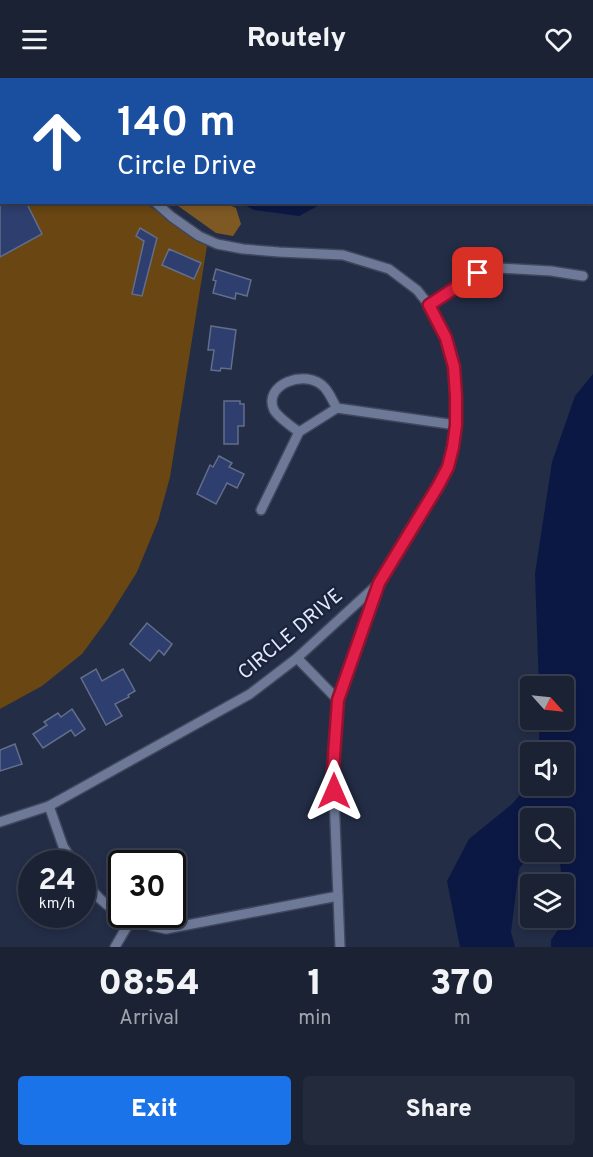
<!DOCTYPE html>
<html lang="en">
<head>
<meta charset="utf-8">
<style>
	body { margin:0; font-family:Overpass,sans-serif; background:#232a3c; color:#f1f3f6; height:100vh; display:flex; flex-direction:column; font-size:22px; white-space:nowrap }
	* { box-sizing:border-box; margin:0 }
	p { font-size:20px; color:#9fa4ac }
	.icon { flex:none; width:33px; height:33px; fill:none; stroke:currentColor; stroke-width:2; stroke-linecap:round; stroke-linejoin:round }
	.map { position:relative; height:869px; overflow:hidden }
	.side { display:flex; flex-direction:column; background:#1a2234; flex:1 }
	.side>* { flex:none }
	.banner { position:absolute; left:0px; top:0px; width:594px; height:126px; box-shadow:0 3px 9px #0003,0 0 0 2px #383f4f; background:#1a4fa0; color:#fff; overflow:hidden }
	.needle { width:39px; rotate:117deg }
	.tools { position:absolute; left:520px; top:598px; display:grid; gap:12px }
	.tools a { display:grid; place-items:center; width:54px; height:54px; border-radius:6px; background:#1a2234; box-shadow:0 3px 9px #0003,0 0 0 2px #383f4f; font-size:30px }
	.speed { position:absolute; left:18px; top:772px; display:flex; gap:12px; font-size:30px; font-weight:700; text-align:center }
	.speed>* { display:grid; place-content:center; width:78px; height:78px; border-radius:50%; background:#1a2234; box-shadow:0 3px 9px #0003,0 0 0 2px #383f4f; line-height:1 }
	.speed small { font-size:15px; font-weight:400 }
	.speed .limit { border:3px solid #111; border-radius:9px; background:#fff; color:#111 }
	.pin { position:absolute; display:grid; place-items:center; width:51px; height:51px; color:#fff; margin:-26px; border-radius:12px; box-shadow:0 3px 9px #0006 }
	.me { position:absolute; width:66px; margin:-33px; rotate:0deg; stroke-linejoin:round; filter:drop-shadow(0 0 4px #0008) }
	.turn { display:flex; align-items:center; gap:21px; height:126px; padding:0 18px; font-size:27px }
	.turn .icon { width:78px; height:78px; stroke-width:2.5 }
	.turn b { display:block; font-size:42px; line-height:51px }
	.eta { display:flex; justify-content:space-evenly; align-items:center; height:102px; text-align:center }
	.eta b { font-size:36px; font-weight:800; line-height:42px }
	.button { display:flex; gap:12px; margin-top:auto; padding:12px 18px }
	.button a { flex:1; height:69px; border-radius:6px; background:#1a73e8; color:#fff; font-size:24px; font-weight:800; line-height:69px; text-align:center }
	.button a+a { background:#232a3c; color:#f1f3f6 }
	header { display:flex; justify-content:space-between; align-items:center; height:78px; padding:0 18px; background:#1a2234; font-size:27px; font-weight:800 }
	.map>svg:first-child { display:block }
</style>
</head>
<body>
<header><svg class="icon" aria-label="menu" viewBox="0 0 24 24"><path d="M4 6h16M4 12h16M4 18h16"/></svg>Routely<svg class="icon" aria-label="heart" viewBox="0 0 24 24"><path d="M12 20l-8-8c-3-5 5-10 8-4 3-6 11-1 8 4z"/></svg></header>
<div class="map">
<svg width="593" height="869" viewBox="0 0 593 869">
	<rect width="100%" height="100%" fill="#232d46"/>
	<polygon fill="#694612" points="0,0 31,0 32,1 2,2 2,124 145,125 207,168 170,399 158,443 137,494 107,542 82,576 42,608 0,631"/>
	<polygon fill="#7f5924" points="174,125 225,125 236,130 241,146 233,158 216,155"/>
	<g fill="#0c1844">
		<polygon points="94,0 593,0 593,121 592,2 95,2"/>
		<polygon points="241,125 323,125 299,138 254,132"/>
		<polygon points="593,296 593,869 551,869 551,862 564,843 564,807 562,807 560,784 554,774 564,774 564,741 531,741 532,774 519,791 511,854 515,869 460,869 447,803 469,761 512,726 528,708 531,697 531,708 564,708 564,675 536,675 539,665 539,642 564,642 564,609 539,609 535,496 552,384 575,318"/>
	</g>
	<g fill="#2e3e6e" stroke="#636e8b" stroke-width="1.5">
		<polygon points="0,124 26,124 42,156 0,179"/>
		<polygon points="140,150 157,160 142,218 132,216 144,163 136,158"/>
		<polygon points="169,171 201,185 194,201 162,187"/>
		<polygon points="216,191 251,202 247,218 236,215 235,221 213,215 216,203 213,202"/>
		<polygon points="211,248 236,252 231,291 221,290 220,293 211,292 214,272 208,272"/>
		<polygon points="224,323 240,323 240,326 244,326 244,348 238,348 238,366 224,366"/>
		<polygon points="219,378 232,385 229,389 244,396 237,410 227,405 216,426 197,416 210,387 213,389"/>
		<polygon points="147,545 172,566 164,577 159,572 150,583 130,566"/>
		<polygon points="96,591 102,603 123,591 135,613 128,617 129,619 115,626 122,638 106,647 81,600"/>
		<polygon points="72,631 85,651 75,658 71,652 43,670 33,656 47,647 44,644 58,635 61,639"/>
		<polygon points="15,666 22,686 0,693 0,672"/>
	</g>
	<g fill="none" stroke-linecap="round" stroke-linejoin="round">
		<defs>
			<g id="minor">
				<polyline points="35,0 36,2"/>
				<polyline points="429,227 478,195 499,190 551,193 583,198"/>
				<path d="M299,354c-7,-5 -21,-15 -25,-22 -12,-25 32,-43 51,-22 5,6 8,14 12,20l119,17"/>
				<polyline points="261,432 299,354 337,330"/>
				<polyline points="297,580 338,622"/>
				<polyline points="49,728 63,768 74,786"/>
				<polyline points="0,744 49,728 250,616 297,580 379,505 439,408 448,389 456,347 456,318 454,289 446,260 429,227 417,212 389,191 343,177 279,174 243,171 217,166 199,158 172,139 155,124"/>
				<path d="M82,800c8,11 26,32 40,35"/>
				<polyline points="127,837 152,848 166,851 338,818"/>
				<polyline points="115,869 133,838"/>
				<polyline points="340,869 333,692 338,622 378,507"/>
			</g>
		</defs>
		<use href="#minor" stroke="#40475d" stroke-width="12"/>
		<use href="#minor" stroke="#6d7997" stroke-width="9"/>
	</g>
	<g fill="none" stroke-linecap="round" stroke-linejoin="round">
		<defs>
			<polyline id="route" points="334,713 333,692 338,622 379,505 438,408 448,389 453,369 456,347 456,318 454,289 446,260 429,227 478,195"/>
		</defs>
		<use href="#route" stroke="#92132f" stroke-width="15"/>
		<use href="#route" stroke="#e11d48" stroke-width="10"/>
	</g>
	<g text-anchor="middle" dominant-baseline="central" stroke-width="4.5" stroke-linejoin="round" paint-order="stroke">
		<g font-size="20" fill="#e1e8f9" stroke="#1a233b">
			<text transform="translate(291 557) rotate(-40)">CIRCLE DRIVE</text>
		</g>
	</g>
</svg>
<div class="tools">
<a><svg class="needle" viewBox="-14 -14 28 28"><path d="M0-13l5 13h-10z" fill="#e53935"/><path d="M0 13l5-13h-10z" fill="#9fa4ac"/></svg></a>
<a><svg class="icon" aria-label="sound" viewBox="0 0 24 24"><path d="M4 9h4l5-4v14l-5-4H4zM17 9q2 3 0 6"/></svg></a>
<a><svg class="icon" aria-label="search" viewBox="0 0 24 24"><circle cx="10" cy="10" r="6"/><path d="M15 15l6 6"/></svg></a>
<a><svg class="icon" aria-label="layers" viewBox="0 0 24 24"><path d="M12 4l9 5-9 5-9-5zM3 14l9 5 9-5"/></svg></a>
</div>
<div class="speed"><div>24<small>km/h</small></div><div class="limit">30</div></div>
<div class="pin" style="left:478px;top:195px;background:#d93025"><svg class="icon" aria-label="arrive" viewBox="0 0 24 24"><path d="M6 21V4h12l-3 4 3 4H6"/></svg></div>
<svg class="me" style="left:334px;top:713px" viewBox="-20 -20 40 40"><path d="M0-17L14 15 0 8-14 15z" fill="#e11d48" stroke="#fff" stroke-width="4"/></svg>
<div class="banner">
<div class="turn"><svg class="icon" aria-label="ahead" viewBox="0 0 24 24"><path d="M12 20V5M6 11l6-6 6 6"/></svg><div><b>140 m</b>Circle Drive</div></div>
</div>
</div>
<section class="side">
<div class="eta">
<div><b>08:54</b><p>Arrival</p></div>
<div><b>1</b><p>min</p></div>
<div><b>370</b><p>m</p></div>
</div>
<div class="button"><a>Exit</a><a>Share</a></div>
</section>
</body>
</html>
